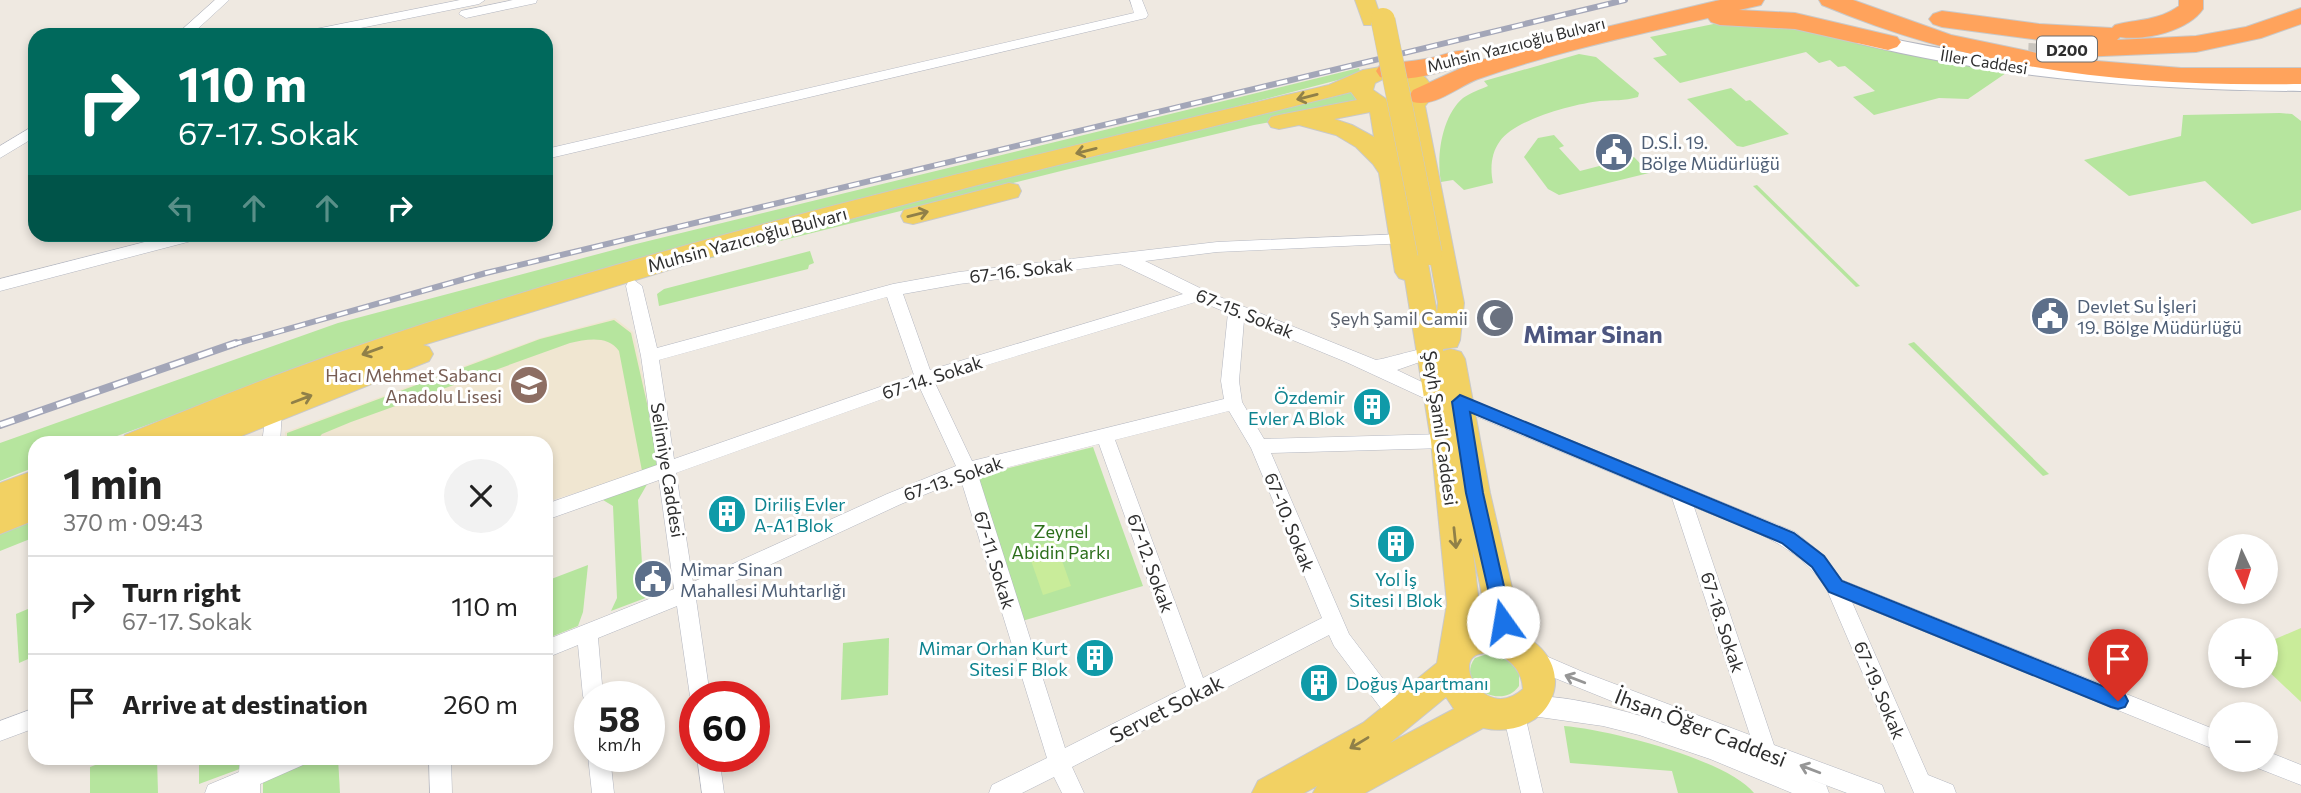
<!DOCTYPE html>
<html lang="en">
<head>
<meta charset="utf-8">
<style>
	body { margin:0; font-family:Commissioner,sans-serif; background:#f2f2f2; color:#222; height:100vh; display:flex; flex-direction:column; font-size:26px; white-space:nowrap }
	* { box-sizing:border-box; margin:0 }
	p { font-size:23px; color:#767676 }
	.icon { flex:none; width:38px; height:38px; fill:none; stroke:currentColor; stroke-width:2; stroke-linecap:round; stroke-linejoin:round }
	.map { position:relative; flex:1; overflow:hidden }
	.sheet { position:absolute; left:28px; top:436px; width:525px; height:329px; display:flex; flex-direction:column; background:#fff; border-radius:21px; box-shadow:0 4px 10px #0003 }
	.sheet>* { flex:none }
	.top-card { position:absolute; left:28px; top:28px; width:525px; height:214px; border-radius:21px; box-shadow:0 4px 10px #0003; background:#00695c; color:#fff; overflow:hidden }
	.needle { width:46px; rotate:176deg }
	.fabs { position:absolute; left:2208px; top:534px; display:grid; gap:14px }
	.fabs a { display:grid; place-items:center; width:70px; height:70px; border-radius:50%; background:#fff; box-shadow:0 4px 10px #0003; font-size:35px }
	.speed { position:absolute; left:574px; top:681px; display:flex; gap:14px; font-size:35px; font-weight:700; text-align:center }
	.speed>* { display:grid; place-content:center; width:91px; height:91px; border-radius:50%; background:#fff; box-shadow:0 4px 10px #0003; line-height:1 }
	.speed small { font-size:18px; font-weight:400 }
	.speed .limit { border:10px solid #d22; background:#fff; color:#111 }
	.pin { position:absolute; display:grid; place-items:center; width:60px; height:60px; color:#fff; margin:-72px -30px; border-radius:50% 50% 50% 0; rotate:-45deg; box-shadow:0 0 7px #0007 }
	.pin .icon { rotate:45deg }
	.me { position:absolute; width:77px; margin:-38px; rotate:347deg; stroke-linejoin:round; filter:drop-shadow(0 0 5px #0008) }
	.turn { display:flex; align-items:center; gap:24px; height:147px; padding:0 35px; font-size:32px }
	.turn .icon { width:91px; height:91px; stroke-width:2.5 }
	.turn b { display:block; font-size:49px; line-height:60px }
	.lanes { display:flex; align-items:center; height:66px; padding:0 35px; background:#0003; justify-content:center; gap:35px; direction:ltr }
	.lanes .off { opacity:.35 }
	.round { display:grid; place-items:center; flex:none; width:74px; height:74px; border-radius:37px; background:#f2f2f2 }
	.summary { display:flex; align-items:center; justify-content:space-between; height:119px; padding:0 35px }
	h1 { font-size:42px; font-weight:700; line-height:52px }
	ul { padding:0; list-style:none }
	li { display:flex; align-items:center; gap:21px; height:98px; padding:0 35px; border-top:2px solid #e0e0e0 }
	li div { flex:1 }
	li b { display:block; font-size:26px }
	li em { font-style:normal }
	.map>svg:first-child { display:block }
</style>
</head>
<body>
<div class="map">
<svg width="2301" height="793" viewBox="0 0 2301 793">
	<rect width="100%" height="100%" fill="#efe9e1"/>
	<polygon fill="#f0e6d1" points="615,318 633,332 663,466 546,502 546,443 285,443 285,432 540,338"/>
	<g fill="#b6e59e">
		<polygon points="1733,20 1794,26 2009,71 1968,99 1939,98 1874,115 1853,97 1875,91 1845,66 1838,67 1830,60 1819,63 1806,52 1680,83 1653,58 1667,55 1650,37"/>
		<path d="M1579,54l17,3 43,36 -1,4c-14,4 -25,3 -38,4 -26,3 -84,18 -100,40 -9,12 -10,28 -7,42l-29,7 -11,-10 -12,2c-5,-26 1,-66 22,-84 7,-5 18,-9 25,-12l-4,-5z"/>
		<polygon points="1359,68 1361,74 636,263 374,342 98,443 35,443 35,467 0,481 0,443 338,323 636,244"/>
		<polygon points="1731,88 1746,101 1750,100 1789,134 1743,147 1737,146 1687,99"/>
		<polygon points="1353,92 1358,106 1254,125 1065,170 647,274 461,331 167,443 151,443 404,344 558,294 805,228"/>
		<polygon points="2280,113 2292,114 2301,121 2301,210 2252,224 2205,181 2129,196 2084,160 2181,136 2183,115"/>
		<polygon points="1554,135 1564,146 1559,148 1580,171 1634,157 1649,173 1559,195 1548,189 1524,157 1538,138"/>
		<polygon points="1757,185 1860,286 1856,287 1753,186"/>
		<polygon points="810,251 814,263 809,265 808,269 659,306 657,294 664,289"/>
		<path d="M614,320l17,13 30,132 -19,6 -23,-120c-11,-16 -32,-12 -49,-8l-219,79 -29,12 -8,9h-27v-10l253,-94z"/>
		<polygon points="1914,342 2049,474 2043,476 1908,344"/>
		<polygon points="1093,447 1143,586 1022,621 977,476"/>
		<polygon points="649,481 638,500 643,579 645,588 662,583 664,591 611,611 617,598 613,506 598,497"/>
		<polygon points="35,514 35,537 0,551 0,528"/>
		<polygon points="588,565 583,612 578,626 546,639 546,581"/>
		<polygon points="35,606 35,656 19,663 16,614"/>
		<polygon points="889,638 888,695 841,700 843,643"/>
		<path d="M1493,652l14,5 12,14v15c-18,26 -64,-2 -44,-28z"/>
		<path d="M1564,726c43,3 164,34 190,67h-76l-6,-22 -102,-8z"/>
		<polygon points="114,758 157,758 158,793 90,793 90,767"/>
		<polygon points="199,758 245,758 245,767 199,784"/>
		<polygon points="313,758 338,758 340,793 263,793 263,776"/>
	</g>
	<g fill="#c9ec9a">
		<polygon points="1055,541 1071,586 1043,595 1027,549"/>
		<polygon points="2301,628 2301,702 2266,669 2266,643"/>
	</g>
	<g fill="none" stroke-linecap="round" stroke-linejoin="round">
		<polyline stroke="#c8c4bd" stroke-width="28" stroke-dasharray="28 14" stroke-linecap="butt" points="2028,57 2099,60"/>
		<defs>
			<g id="street">
				<polygon points="215,0 229,0 191,35 176,35"/>
				<polygon points="460,0 485,0 479,4 326,35 299,35 306,31"/>
				<polygon points="513,0 537,0 536,3 466,18 459,14 461,11"/>
				<polygon points="1130,0 1142,0 1148,15 1146,18 546,159 546,149 1134,13"/>
				<polygon points="35,125 35,137 0,158 0,146"/>
				<polygon points="176,234 207,234 199,239 0,291 0,279"/>
				<path d="M1402,234l8,5 -2,4 -191,9 -72,9 65,32 166,67c14,-2 52,-15 61,-12l2,4 -2,4 -40,14 48,23 3,5 -3,5 -6,2 -93,-43 -102,-42 -5,61 3,21 22,37 181,-5 6,2 3,5 -3,5 -6,2 -174,5 78,181 57,75 4,7 -4,7 -7,3 -7,-3 -58,-77 -5,-11 -257,132 12,26h-22l-8,-16 -32,16h-33l3,-8 55,-27 -86,-278 -60,24 -205,95 14,97h-15v8l-5,-8 -13,-90 -79,32 5,58h-13v8l-4,-1 -3,-7 -5,-51 -32,13v-18l128,-51 -15,-109 -113,40v-16l111,-39 -16,-109 -15,-70 2,-4 6,-2 8,6 15,62 236,-64 66,-12 258,-30zM1120,264l63,30 -253,76 -27,-76 56,-10zM887,297l27,78 -240,84 -15,-99zM1199,301l29,12 -7,68 3,18 -252,62 -38,-80zM919,386l37,80 -69,28 -194,88 -17,-109zM1229,411l22,37 71,170 -119,60 -88,-238zM1099,444l87,243 -121,61 -87,-273z"/>
				<path d="M1460,395l335,137 26,21 21,27 379,152v20l-369,-150 76,173 25,10 3,8h-42l-87,-203c-29,-48 -83,-62 -133,-83l80,238 108,40 3,8h-38l-40,-15 19,7 3,8h-37l-82,-34 -71,-24 -36,-9 -78,-11 18,78h-22l-18,-80 4,-7 11,-1 3,-6c30,-11 118,16 150,26l-146,-59 -3,-7 3,-7 7,-2 51,22 167,63 -78,-237 -218,-91 -3,-5 3,-5z"/>
				<polygon points="273,403 279,405 282,410 280,443 262,443 267,405"/>
				<polygon points="35,708 35,728 0,741 0,721"/>
				<polygon points="2266,751 2301,765 2301,785 2255,767 2252,760 2266,760"/>
				<polygon points="590,752 590,756 610,756 614,793 592,793 588,756"/>
				<polygon points="697,756 719,756 724,793 702,793"/>
				<polygon points="240,758 262,758 262,762 271,758 306,758 303,765 260,784 260,793 205,793 208,785 239,772"/>
				<polygon points="429,758 451,758 452,793 430,793"/>
			</g>
			<path id="secondary" d="M1864,33c145,32 289,45 437,46v12c-149,-1 -298,-12 -444,-48l-2,-4z"/>
			<g id="primary">
				<polygon points="1355,0 1375,0 1382,21 1378,25 1364,25"/>
				<path d="M1392,65c19,3 40,8 41,31l-8,10 39,197 -4,37 -3,7 -14,2v2l8,-2 10,3 4,7 25,134 33,142c62,34 26,107 -40,93l-118,65h-52l4,-7 -13,7h-52l6,-12 105,-58 74,-60 10,-59 -16,-163 -26,-161 -6,-2 -4,-6 -16,-99 -6,-9 -17,-17 -20,-12 -37,-10 -20,4 -8,-2 -3,-5 3,-5 8,-2 78,-15 -6,-8 -377,94 -240,64 -311,95 6,2 4,7 -4,7 -205,82h-45l3,-7 -16,7h-45l4,-8c70,-28 140,-57 212,-82 324,-112 659,-189 992,-268l34,-15zM1383,79h14l12,7 2,8 -11,7h-11l-16,-11 2,-7zM1370,112l4,25 -22,-12 -18,-6zM1404,115l34,188 -1,10 -11,-61 -4,-6 -6,-2 -23,-128zM1473,551l15,73 -12,2 3,-22zM1493,652c17,7 29,18 30,37 -35,32 -69,-23 -47,-34 5,-2 12,-2 17,-3zM1446,697l8,12 -64,34z"/>
				<polygon points="1009,183 1018,185 1021,191 1018,197 913,224 904,222 901,216 904,210"/>
				<polygon points="35,470 35,520 0,534 0,483"/>
			</g>
			<g id="highway">
				<path d="M1720,0h44l-3,5 -22,5 56,3 102,24 4,5 -4,5 -9,3 -93,-21 -75,-4 -9,-3 -3,-4c-76,18 -153,34 -227,60 -22,7 -45,30 -68,24l-4,-6 4,-6 57,-26c-28,7 -62,20 -90,13l-4,-6 4,-6c15,-3 30,-3 45,-6 17,-2 33,-12 50,-7l4,5 -3,5 42,-14z"/>
				<path d="M1819,0h34l98,35 110,23 120,10h120v16c-172,3 -318,-12 -479,-79z"/>
				<path d="M2179,0h24v9c-15,22 -58,32 -83,28l-3,3 79,-4 50,-9 55,-19v16l-40,14 -65,14 -116,5 -9,-3 -4,-5 4,-5 9,-3 -41,-1 -97,-13 -9,-3 -4,-5 4,-5 9,-3 97,13 73,4 3,-3c23,-6 43,-4 64,-19z"/>
			</g>
		</defs>
		<use href="#street" stroke="#b4b7c1" stroke-width="1"/>
		<use href="#secondary" stroke="#b4b7c1" stroke-width="2"/>
		<use href="#primary" stroke="#c9c9c9" stroke-width="2"/>
		<use href="#highway" stroke="#c9c9c9" stroke-width="2"/>
		<use href="#street" fill="#fff" fill-rule="evenodd"/>
		<use href="#secondary" fill="#fff" fill-rule="evenodd"/>
		<use href="#primary" fill="#f2d163" fill-rule="evenodd"/>
		<use href="#highway" fill="#ffa35c" fill-rule="evenodd"/>
		<defs>
			<polyline id="rail-far1" points="231,345 486,273 1625,0"/>
			<polyline id="rail" points="0,425 236,343"/>
		</defs>
		<use href="#rail-far1" stroke="#a3a6b8" stroke-width="6"/>
		<use href="#rail" stroke="#a3a6b8" stroke-width="8"/>
		<use href="#rail-far1" stroke="#fff" stroke-width="3.5" stroke-dasharray="11" stroke-linecap="butt"/>
		<use href="#rail" stroke="#fff" stroke-width="5" stroke-dasharray="15" stroke-linecap="butt"/>
		<defs>
			<polyline id="primary-bridge" points="1383,20 1430,253"/>
		</defs>
		<use href="#primary-bridge" stroke="#c9c9c9" stroke-width="25" stroke-linecap="butt"/>
		<use href="#primary-bridge" stroke="#f2d163" stroke-width="24"/>
	</g>
	<defs><path id="oneway-shaft" d="M-6 0H5M1.5-3L5.5 0L1.5 3" fill="none" stroke-width="1.6" stroke-linecap="round" stroke-linejoin="round" transform="scale(1.75)"/></defs>
	<g stroke="#908048">
		<use href="#oneway-shaft" transform="translate(1307 97) rotate(166)"/>
		<use href="#oneway-shaft" transform="translate(1086 151) rotate(166)"/>
		<use href="#oneway-shaft" transform="translate(918 214) rotate(-14)"/>
		<use href="#oneway-shaft" transform="translate(372 351) rotate(160)"/>
		<use href="#oneway-shaft" transform="translate(302 399) rotate(-21)"/>
		<use href="#oneway-shaft" transform="translate(1455 538) rotate(84)"/>
		<use href="#oneway-shaft" transform="translate(1359 743) rotate(149)"/>
	</g>
	<g stroke="#969696">
		<use href="#oneway-shaft" transform="translate(1575 679) rotate(-159)"/>
		<use href="#oneway-shaft" transform="translate(1810 769) rotate(-159)"/>
	</g>
	<polygon fill="#1a73e8" stroke="#114b97" stroke-width="2" points="1460,395 1794,533 1824,556 1842,581 2125,695 2128,701 2125,707 2118,709 2111,707 1829,592 1812,567 1782,543 1470,412 1483,493 1512,622 1510,628 1503,630 1497,628 1466,493 1452,402"/>
	<defs>
		<symbol id="civic-disc" viewBox="-11 -11 22 22"><circle r="9.5" fill="#5c6f8a" stroke="#fff"/><path d="M-.6-6.5H3V-4.5H.6V-3L4-1V1h2V6H-6V1h2V-1L-.6-3ZM-1.2 2.5V6h2.4V2.5Z" fill="#fff"/></symbol>
		<symbol id="mosque-disc" viewBox="-11 -11 22 22"><circle r="9.5" fill="#6b7280" stroke="#fff"/><path d="M3.5-4.9A6 6 0 1 0 3.5 4.9A5 5 0 1 1 3.5-4.9Z" fill="#fff"/></symbol>
		<symbol id="school-disc" viewBox="-11 -11 22 22"><circle r="9.5" fill="#8d6e63" stroke="#fff"/><path d="M0-5L7-2L0 1L-7-2ZM-4 1L0 2.5L4 1V4Q0 6-4 4Z" fill="#fff"/></symbol>
		<symbol id="building-disc" viewBox="-11 -11 22 22"><circle r="9.5" fill="#0f9aa8" stroke="#fff"/><path d="M-4-6H4V6H1V3H-1V6H-4ZM-2.5-4.3h1.7v1.8h-1.7ZM.8-4.3h1.7v1.8H.8ZM-2.5-1h1.7V.8h-1.7ZM.8-1h1.7V.8H.8Z" fill="#fff"/></symbol>
	</defs>
	<g fill-rule="evenodd">
		<use href="#civic-disc" x="1592" y="130" width="44" height="44"/>
		<use href="#civic-disc" x="2028" y="294" width="44" height="44"/>
		<use href="#mosque-disc" x="1473" y="296" width="44" height="44"/>
		<use href="#school-disc" x="507" y="363" width="44" height="44"/>
		<use href="#building-disc" x="1350" y="385" width="44" height="44"/>
		<use href="#building-disc" x="705" y="492" width="44" height="44"/>
		<use href="#building-disc" x="1374" y="522" width="44" height="44"/>
		<use href="#civic-disc" x="631" y="557" width="44" height="44"/>
		<use href="#building-disc" x="1073" y="636" width="44" height="44"/>
		<use href="#building-disc" x="1297" y="661" width="44" height="44"/>
	</g>
	<g text-anchor="middle" dominant-baseline="central" stroke-width="6" stroke-linejoin="round" paint-order="stroke">
		<g font-size="16" fill="#2e2e2e" stroke="#fff">
			<text transform="translate(1516 44) rotate(-14)">Muhsin Yazıcıoğlu Bulvarı</text>
			<text transform="translate(1984 61) rotate(9)">İller Caddesi</text>
		</g>
		<rect fill="#fff" stroke="#6d6d6d" stroke-width="2" x="2037" y="36.5" width="60" height="25" rx="5"/>
		<g font-size="16" font-weight="bold" fill="#2e2e2e">
			<text x="2067" y="49">D200</text>
		</g>
		<g font-size="18" fill="#4e5e75" stroke="#fff" text-anchor="start">
			<text x="1641" y="142">D.S.İ. 19.<tspan x="1641" dy="21">Bölge Müdürlüğü</tspan></text>
			<text x="2077" y="306">Devlet Su İşleri<tspan x="2077" dy="21">19. Bölge Müdürlüğü</tspan></text>
			<text x="680" y="569">Mimar Sinan<tspan x="680" dy="21">Mahallesi Muhtarlığı</tspan></text>
		</g>
		<g font-size="18" fill="#2e2e2e" stroke="#fff">
			<text transform="translate(747 239) rotate(-15)">Muhsin Yazıcıoğlu Bulvarı</text>
			<text transform="translate(1021 270) rotate(-7)">67-16. Sokak</text>
			<text transform="translate(1245 313) rotate(22)">67-15. Sokak</text>
			<text transform="translate(932 377) rotate(-18)">67-14. Sokak</text>
			<text transform="translate(1441 428) rotate(82)">Şeyh Şamil Caddesi</text>
			<text transform="translate(668 470) rotate(81)">Selimiye Caddesi</text>
			<text transform="translate(953 478) rotate(-19)">67-13. Sokak</text>
			<text transform="translate(1290 522) rotate(68)">67-10. Sokak</text>
			<text transform="translate(995 560) rotate(73)">67-11. Sokak</text>
			<text transform="translate(1151 563) rotate(70)">67-12. Sokak</text>
			<text transform="translate(1723 622) rotate(72)">67-18. Sokak</text>
			<text transform="translate(1880 690) rotate(67)">67-19. Sokak</text>
		</g>
		<g font-size="18" fill="#5b616d" stroke="#fff" text-anchor="end">
			<text x="1468" y="318">Şeyh Şamil Camii</text>
		</g>
		<g font-size="18" fill="#785e54" stroke="#fff" text-anchor="end">
			<text x="502" y="375">Hacı Mehmet Sabancı<tspan x="502" dy="21">Anadolu Lisesi</tspan></text>
		</g>
		<g font-size="18" fill="#0d838f" stroke="#fff" text-anchor="end">
			<text x="1345" y="397">Özdemir<tspan x="1345" dy="21">Evler A Blok</tspan></text>
			<text x="754" y="504" text-anchor="start">Diriliş Evler<tspan x="754" dy="21">A-A1 Blok</tspan></text>
			<text x="1396" y="579" text-anchor="middle">Yol İş<tspan x="1396" dy="21">Sitesi I Blok</tspan></text>
			<text x="1068" y="648">Mimar Orhan Kurt<tspan x="1068" dy="21">Sitesi F Blok</tspan></text>
			<text x="1346" y="683" text-anchor="start">Doğuş Apartmanı</text>
		</g>
		<g font-size="18" fill="#2c6e1b" stroke="#fff">
			<text x="1061" y="531">Zeynel<tspan x="1061" dy="21">Abidin Parkı</tspan></text>
		</g>
		<g font-size="21" fill="#2e2e2e" stroke="#fff">
			<text transform="translate(1166 708) rotate(-27)">Servet Sokak</text>
			<text transform="translate(1701 727) rotate(21)">İhsan Öğer Caddesi</text>
		</g>
		<g font-size="24" font-weight="bold" fill="#4d5680" stroke="#fff">
			<text x="1593" y="333">Mimar Sinan</text>
		</g>
	</g>
</svg>
<div class="fabs">
<a><svg class="needle" viewBox="-14 -14 28 28"><path d="M0-13l5 13h-10z" fill="#e53935"/><path d="M0 13l5-13h-10z" fill="#767676"/></svg></a>
<a>+</a>
<a>−</a>
</div>
<div class="speed"><div>58<small>km/h</small></div><div class="limit">60</div></div>
<div class="pin" style="left:2118px;top:701px;background:#d93025"><svg class="icon" aria-label="arrive" viewBox="0 0 24 24"><path d="M6 21V4h12l-3 4 3 4H6"/></svg></div>
<svg class="me" style="left:1503px;top:622px" viewBox="-20 -20 40 40"><circle r="19" fill="#fff"/><path d="M0-13L10 11 0 6-10 11z" fill="#1a73e8"/></svg>
<div class="top-card">
<div class="turn"><svg class="icon" aria-label="right" viewBox="0 0 24 24"><path d="M7 20v-9h11M14 6l5 5-5 5"/></svg><div><b>110 m</b>67-17. Sokak</div></div>
<div class="lanes"><svg class="icon off" aria-label="left" viewBox="0 0 24 24"><path d="M17 20v-9H6M10 6l-5 5 5 5"/></svg><svg class="icon off" aria-label="ahead" viewBox="0 0 24 24"><path d="M12 20V5M6 11l6-6 6 6"/></svg><svg class="icon off" aria-label="ahead" viewBox="0 0 24 24"><path d="M12 20V5M6 11l6-6 6 6"/></svg><svg class="icon" aria-label="right" viewBox="0 0 24 24"><path d="M7 20v-9h11M14 6l5 5-5 5"/></svg></div>
</div>
<section class="sheet">
<div class="summary"><div><h1>1 min</h1><p>370 m · 09:43</p></div><a class="round"><svg class="icon" aria-label="close" viewBox="0 0 24 24"><path d="M6 6l12 12M18 6L6 18"/></svg></a></div>
<ul>
<li><svg class="icon" aria-label="right" viewBox="0 0 24 24"><path d="M7 20v-9h11M14 6l5 5-5 5"/></svg><div><b>Turn right</b><p>67-17. Sokak</p></div><em>110 m</em></li>
<li><svg class="icon" aria-label="arrive" viewBox="0 0 24 24"><path d="M6 21V4h12l-3 4 3 4H6"/></svg><div><b>Arrive at destination</b></div><em>260 m</em></li>
</ul>
</section>
</div>
</body>
</html>
